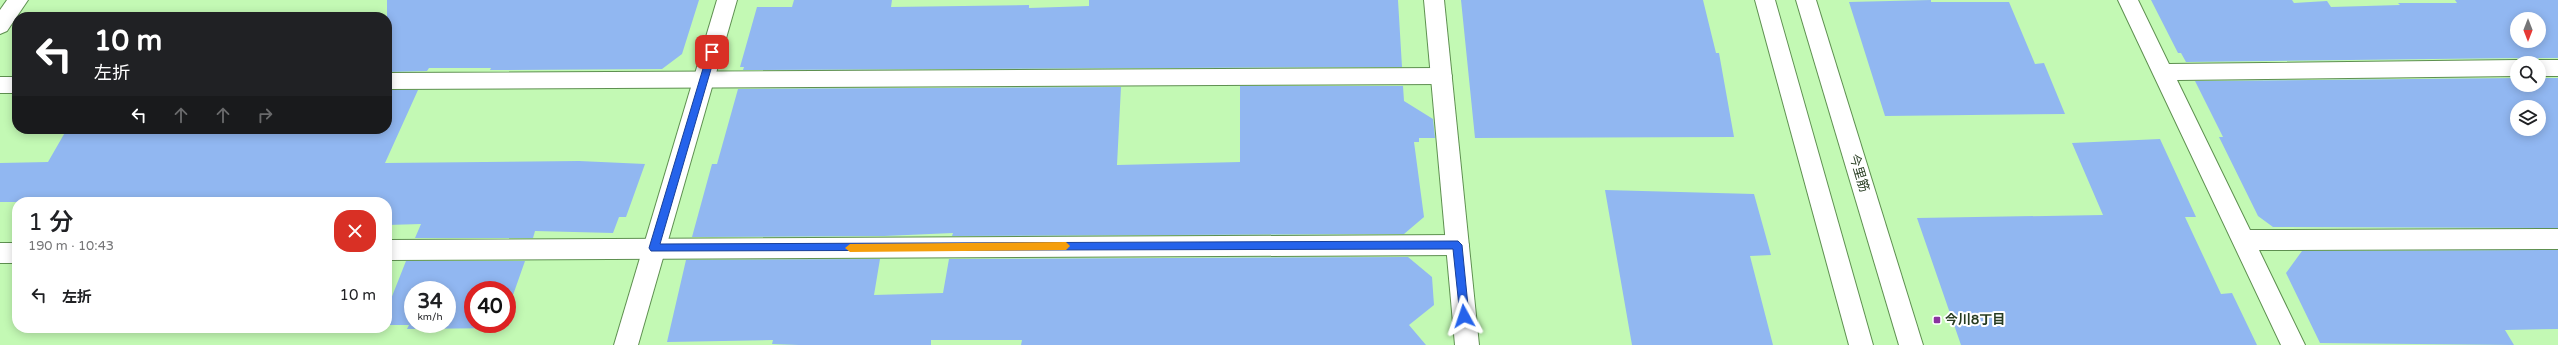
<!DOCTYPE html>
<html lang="ja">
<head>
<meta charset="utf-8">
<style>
	body { margin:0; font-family:"Varela Round","Noto Sans JP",sans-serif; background:#f6f6f6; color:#202124; height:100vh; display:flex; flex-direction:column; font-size:15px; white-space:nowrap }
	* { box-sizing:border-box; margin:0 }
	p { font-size:13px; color:#757577 }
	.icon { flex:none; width:22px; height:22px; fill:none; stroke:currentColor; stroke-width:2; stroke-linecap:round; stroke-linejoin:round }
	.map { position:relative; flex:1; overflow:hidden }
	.sheet { position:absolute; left:12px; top:197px; width:380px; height:136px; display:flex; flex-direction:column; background:#fff; border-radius:16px; box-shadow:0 2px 10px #0003 }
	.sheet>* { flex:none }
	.hud { position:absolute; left:12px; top:12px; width:380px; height:122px; border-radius:16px; box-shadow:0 2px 10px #0003; background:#202124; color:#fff; overflow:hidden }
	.needle { width:26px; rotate:180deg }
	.buttons { position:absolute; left:2510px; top:12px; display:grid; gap:8px }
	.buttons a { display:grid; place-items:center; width:36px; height:36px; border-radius:50%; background:#fff; box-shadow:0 2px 10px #0003; font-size:20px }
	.speed { position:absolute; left:404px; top:281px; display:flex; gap:8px; font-size:20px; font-weight:700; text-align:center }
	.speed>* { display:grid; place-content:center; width:52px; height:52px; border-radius:50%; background:#fff; box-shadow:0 2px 10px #0003; line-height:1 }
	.speed small { font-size:10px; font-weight:400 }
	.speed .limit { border:6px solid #d22; background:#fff; color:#111 }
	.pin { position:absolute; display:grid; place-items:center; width:34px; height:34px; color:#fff; margin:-17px; border-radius:8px; box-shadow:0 2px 6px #0006 }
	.me { position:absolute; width:44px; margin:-22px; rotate:355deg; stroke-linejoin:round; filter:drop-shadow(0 0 3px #0008) }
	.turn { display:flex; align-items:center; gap:14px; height:84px; padding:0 16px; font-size:18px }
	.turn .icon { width:52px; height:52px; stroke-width:2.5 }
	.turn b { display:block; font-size:28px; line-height:34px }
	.lanes { display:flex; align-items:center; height:38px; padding:0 16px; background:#0003; justify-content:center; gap:20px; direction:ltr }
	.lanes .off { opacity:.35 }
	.round { display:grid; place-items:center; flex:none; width:42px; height:42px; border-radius:16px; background:#f6f6f6 }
	.headline { display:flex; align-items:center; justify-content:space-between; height:68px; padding:0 16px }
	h1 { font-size:24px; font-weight:600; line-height:30px }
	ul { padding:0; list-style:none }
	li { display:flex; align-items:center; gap:12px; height:60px; padding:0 16px }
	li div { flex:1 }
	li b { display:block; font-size:15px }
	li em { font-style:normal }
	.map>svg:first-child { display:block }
</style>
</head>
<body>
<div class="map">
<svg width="2558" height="345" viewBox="0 0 2558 345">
	<rect width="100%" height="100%" fill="#c3f9b4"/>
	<g fill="#91b7f1" fill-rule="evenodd">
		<polygon points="387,0 699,0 682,54 662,69 490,70 491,68 429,68 427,71 387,72"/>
		<polygon points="794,0 892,0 891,7 1029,5 1029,8 1089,6 1089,0 1398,0 1402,67 743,70 744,67 740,67 757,7 792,7"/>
		<polygon points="1461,0 1703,0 1716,53 1719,53 1734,137 1475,138"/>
		<polygon points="1931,0 1931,2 2009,2 2035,64 2044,63 2065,114 1885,116 1849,2"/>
		<path d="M2151,0h141l2,3 33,-2 4,6 69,-2 -2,-2h59l-2,-3h103v58h-19l-9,5 -13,-5 -331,4 -5,-9h-3zM2517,19h22v22h-22z"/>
		<path d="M2517,78v7h22v-7h19v150l-285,-1 -15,-11 -39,-79h4l-28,-56zM2517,107h22v22h-22z"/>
		<polygon points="1240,86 1403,86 1404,101 1433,119 1435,138 1419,138 1419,142 1414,142 1424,217 1404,234 952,236 953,233 884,236 692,237 712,164 717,164 738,89 1121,87 1117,165 1240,162"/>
		<polygon points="387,90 418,90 385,163 579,161 645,164 626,217 619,217 613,233 535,231 533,238 415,238 421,224 387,225 387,202 0,202 0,163 48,162 67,129 387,129"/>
		<polygon points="2160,139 2196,217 2185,217 2221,294 2232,293 2257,345 1961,345 1917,218 2103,215 2072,143"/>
		<polygon points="1605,190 1754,194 1771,255 1750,256 1773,345 1632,345"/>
		<polygon points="2558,250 2558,329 2505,330 2514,345 2320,343 2286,273 2302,251"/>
		<polygon points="1408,257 1432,277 1434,305 1409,325 1426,345 1021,345 1022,340 931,340 931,345 799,345 772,344 773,340 667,342 686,260 880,259 874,295 943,293 949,259"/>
		<path d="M406,261h119l-18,51v-22h-34v34h30l-1,4 -95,1 2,-4h-22v-16zM413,290h34v34h-34z"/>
	</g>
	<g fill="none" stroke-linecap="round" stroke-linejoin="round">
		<defs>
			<g id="street">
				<polygon points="7,0 28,0 7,31 0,34 0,10"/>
				<polygon points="2118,0 2138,0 2169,64 2517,60 2524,62 2517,63 2517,76 2177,80 2250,230 2558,229 2558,249 2259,250 2305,345 2281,345"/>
				<polygon points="2539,60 2558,60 2558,76 2539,76 2539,63 2531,63"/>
				<polygon points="1442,68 1449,70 1452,76 1449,82 1442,84 387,89 387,73"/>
				<rect x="0" y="77" width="17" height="16"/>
				<polygon points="1458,235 1466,238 1469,245 1466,252 1458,255 387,260 387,240"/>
				<rect x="0" y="243" width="17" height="20"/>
			</g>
			<g id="secondary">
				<polygon points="717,0 737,0 638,345 614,345"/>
				<polygon points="1424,0 1444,0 1479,345 1455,345"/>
			</g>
			<g id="primary">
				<polygon points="1755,0 1775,0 1873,345 1849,345"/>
				<polygon points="1796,0 1816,0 1923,345 1899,345"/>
			</g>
		</defs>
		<use href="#street" stroke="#5e9050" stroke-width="2"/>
		<use href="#secondary" stroke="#5e9050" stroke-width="2"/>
		<use href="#primary" stroke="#5e9050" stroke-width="2"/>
		<use href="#street" fill="#fff" fill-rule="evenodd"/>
		<use href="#secondary" fill="#fff" fill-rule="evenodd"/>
		<use href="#primary" fill="#fff" fill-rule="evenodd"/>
	</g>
	<polygon fill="#2563eb" stroke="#184099" points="712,49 716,52 660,244 1458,241 1462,245 1469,316 1464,321 1460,316 1453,249 651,251 649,248 708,52"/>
	<polygon fill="#f59e0b" points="1066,242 1070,246 1066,250 850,252 845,248 850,244"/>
	<rect fill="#8a33a0" stroke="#fff" stroke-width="1.5" x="1933" y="316" width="8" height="8" rx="2"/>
	<g text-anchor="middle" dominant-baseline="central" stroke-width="4" stroke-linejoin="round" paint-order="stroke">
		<g font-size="13" fill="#273c21" stroke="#fff">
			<text transform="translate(1859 173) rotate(73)">今里筋</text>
		</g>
		<g font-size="13" font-weight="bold" fill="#273c21" stroke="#fff" text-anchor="start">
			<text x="1945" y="320">今川8丁目</text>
		</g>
	</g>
</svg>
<div class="buttons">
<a><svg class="needle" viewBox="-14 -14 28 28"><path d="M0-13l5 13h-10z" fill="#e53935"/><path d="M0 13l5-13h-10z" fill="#757577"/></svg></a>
<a><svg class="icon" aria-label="search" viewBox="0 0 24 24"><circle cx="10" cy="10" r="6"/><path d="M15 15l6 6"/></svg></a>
<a><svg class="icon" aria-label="layers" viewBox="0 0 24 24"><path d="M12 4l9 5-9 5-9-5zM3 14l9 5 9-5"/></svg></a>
</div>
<div class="speed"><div>34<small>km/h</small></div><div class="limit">40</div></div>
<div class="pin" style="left:712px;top:52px;background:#d93025"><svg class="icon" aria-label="arrive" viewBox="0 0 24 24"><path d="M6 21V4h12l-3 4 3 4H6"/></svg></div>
<svg class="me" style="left:1464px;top:316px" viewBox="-20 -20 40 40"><path d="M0-17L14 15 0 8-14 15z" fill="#2563eb" stroke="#fff" stroke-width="4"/></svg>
<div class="hud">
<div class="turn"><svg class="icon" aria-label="left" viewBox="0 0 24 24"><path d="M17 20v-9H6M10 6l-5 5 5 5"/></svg><div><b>10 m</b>左折</div></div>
<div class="lanes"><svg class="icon" aria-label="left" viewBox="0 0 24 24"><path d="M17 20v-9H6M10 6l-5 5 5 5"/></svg><svg class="icon off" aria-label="ahead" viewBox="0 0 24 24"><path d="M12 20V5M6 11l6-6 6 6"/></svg><svg class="icon off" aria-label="ahead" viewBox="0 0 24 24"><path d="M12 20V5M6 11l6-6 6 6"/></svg><svg class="icon off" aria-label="right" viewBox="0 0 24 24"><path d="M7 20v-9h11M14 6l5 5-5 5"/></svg></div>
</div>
<section class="sheet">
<div class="headline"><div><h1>1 分</h1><p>190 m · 10:43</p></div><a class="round" style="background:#d93025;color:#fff"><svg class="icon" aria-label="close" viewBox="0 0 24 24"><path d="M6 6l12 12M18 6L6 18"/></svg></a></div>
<ul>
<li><svg class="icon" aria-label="left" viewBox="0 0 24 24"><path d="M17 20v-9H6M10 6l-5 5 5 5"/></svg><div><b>左折</b></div><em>10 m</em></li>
</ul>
</section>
</div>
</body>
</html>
